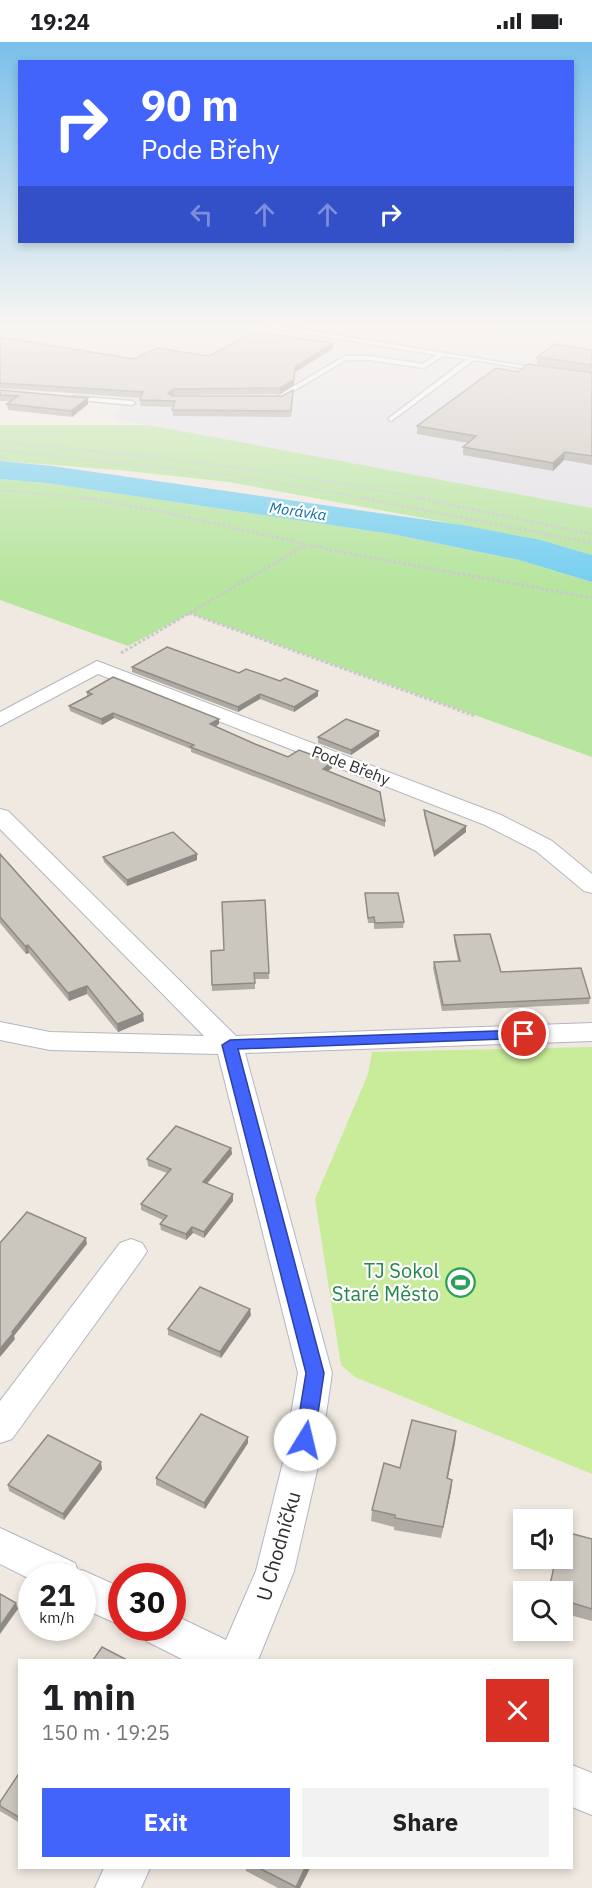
<!DOCTYPE html>
<html lang="en">
<head>
<meta charset="utf-8">
<style>
	body { margin:0; font-family:"IBM Plex Sans",sans-serif; background:#f2f2f2; color:#202124; height:100vh; display:flex; flex-direction:column; font-size:22px; white-space:nowrap }
	* { box-sizing:border-box; margin:0 }
	p { font-size:20px; color:#757577 }
	.icon { flex:none; width:33px; height:33px; fill:none; stroke:currentColor; stroke-width:2; stroke-linecap:round; stroke-linejoin:round }
	.map { position:relative; flex:1; overflow:hidden }
	.panel { position:absolute; left:18px; top:1617px; width:555px; height:210px; display:flex; flex-direction:column; background:#fff; border-radius:0px; box-shadow:0 3px 9px #0003 }
	.panel>* { flex:none }
	.guide { position:absolute; left:18px; top:18px; width:556px; height:183px; border-radius:0px; box-shadow:0 3px 9px #0003; background:#4264fb; color:#fff; overflow:hidden }
	.tools { position:absolute; left:513px; top:1467px; display:grid; gap:12px }
	.tools a { display:grid; place-items:center; width:60px; height:60px; border-radius:0px; background:#fff; box-shadow:0 3px 9px #0003; font-size:30px }
	.speed { position:absolute; left:18px; top:1521px; display:flex; gap:12px; font-size:30px; font-weight:700; text-align:center }
	.speed>* { display:grid; place-content:center; width:78px; height:78px; border-radius:50%; background:#fff; box-shadow:0 3px 9px #0003; line-height:1 }
	.speed small { font-size:15px; font-weight:400 }
	.speed .limit { border:9px solid #d22; background:#fff; color:#111 }
	.pin { position:absolute; display:grid; place-items:center; width:51px; height:51px; color:#fff; margin:-26px; border:3px solid #fff; border-radius:50%; box-shadow:0 2px 6px #0007 }
	.me { position:absolute; width:66px; margin:-33px; rotate:9deg; stroke-linejoin:round; filter:drop-shadow(0 0 4px #0008) }
	.turn { display:flex; align-items:center; gap:21px; height:126px; padding:0 24px; font-size:27px }
	.turn .icon { width:78px; height:78px; stroke-width:2.5 }
	.turn b { display:block; font-size:42px; line-height:51px }
	.lanes { display:flex; align-items:center; height:57px; padding:0 24px; background:#0003; justify-content:center; gap:30px; direction:ltr }
	.lanes .off { opacity:.35 }
	.round { display:grid; place-items:center; flex:none; width:63px; height:63px; border-radius:0px; background:#f2f2f2 }
	.head { display:flex; align-items:center; justify-content:space-between; height:102px; padding:0 24px }
	h1 { font-size:36px; font-weight:800; line-height:45px }
	.action { display:flex; gap:12px; margin-top:auto; padding:12px 24px }
	.action a { flex:1; height:69px; border-radius:0px; background:#4264fb; color:#fff; font-size:24px; font-weight:800; line-height:69px; text-align:center }
	.action a+a { background:#f2f2f2; color:#202124 }
	.status { display:flex; justify-content:space-between; align-items:center; height:42px; padding:0 30px; background:#fff; direction:ltr }
	.status svg { height:16px; fill:currentColor }
	.map>svg:first-child { display:block }
</style>
</head>
<body>
<div class="status"><b>19:24</b><svg viewBox="0 0 49 12"><path d="M0 12V9h3v3zM5 12V6h3v6zM10 12V3h3v9zM15 12V0h3v12zM26 1h20v11H26zM47 4h2v5h-2z"/></svg></div>
<div class="map">
<svg width="592" height="1846" viewBox="0 0 592 1846">
	<rect width="100%" height="100%" fill="#efe9e1"/>
	<polygon fill="#e3e1e8" points="0,284 592,284 592,466 115,377 111,372 122,364 122,355 0,347"/>
	<g fill="#b6e59e">
		<polygon points="0,383 149,383 592,466 592,513 541,498 229,440 119,428 0,419"/>
		<polygon points="0,437 46,441 392,492 519,518 592,540 592,715 190,571 128,604 0,558"/>
	</g>
	<polygon fill="#c9ec9a" points="592,1005 592,1432 355,1335 341,1323 315,1157 368,1032 372,1010"/>
	<polygon fill="#75cff0" points="0,419 52,424 462,483 541,498 592,513 592,540 519,518 392,492 46,441 0,437"/>
	<g fill="none" stroke-linecap="round" stroke-linejoin="round">
		<defs>
			<g id="service">
				<polygon points="263,284 279,284 543,327 540,329 474,318 391,379 388,377 389,376 467,317 443,314 424,326 369,318 346,318 278,358 276,357 276,355 345,314 369,314 423,322 436,313"/>
				<polygon points="73,354 132,359 135,361 132,363 71,357 71,355"/>
			</g>
			<g id="minor">
				<polygon points="97,619 501,773 552,799 592,832 592,851 584,849 536,809 485,783 98,632 0,684 0,670"/>
				<polygon points="0,767 8,769 236,994 592,981 592,999 245,1011 332,1331 319,1420 294,1529 258,1618 184,1618 146,1599 140,1586 172,1586 172,1572 226,1598 256,1529 283,1420 298,1331 218,1012 50,1008 0,998 0,980 50,990 204,994 0,787"/>
				<polygon points="131,1197 142,1201 147,1209 142,1217 12,1397 0,1401 0,1359 120,1201"/>
				<polygon points="0,1486 75,1521 78,1529 82,1528 122,1546 122,1584 82,1566 82,1534 32,1534 32,1538 0,1522"/>
				<polygon points="572,1723 592,1731 592,1773 572,1765"/>
				<polygon points="104,1826 150,1826 141,1846 95,1846"/>
			</g>
		</defs>
		<use href="#service" stroke="#b4b7c1" stroke-width="3"/>
		<use href="#minor" stroke="#b4b7c1" stroke-width="2"/>
		<g stroke="#c9c9c9" stroke-width="2" stroke-dasharray="2 1.5" stroke-linecap="butt">
			<path d="M0,400c143,13 285,29 425,57"/>
			<polyline points="0,408 230,433 370,457"/>
			<polyline points="0,448 95,457"/>
		</g>
		<g stroke="#c9c9c9" stroke-width="3" stroke-dasharray="3 2" stroke-linecap="butt">
			<polyline points="85,456 154,468 341,510 592,556"/>
			<polyline points="362,456 592,501"/>
			<polyline points="418,456 592,492"/>
			<polyline points="189,571 475,674"/>
			<polyline points="121,611 306,503"/>
		</g>
		<use href="#service" fill="#fff" fill-rule="evenodd"/>
		<use href="#minor" fill="#fff" fill-rule="evenodd"/>
	</g>
	<g fill="#afaba4">
		<polygon points="0,295 134,317 209,314 333,301 333,307 295,330 294,343 280,352 174,353 172,354 293,354 291,375 173,374 173,365 140,364 141,356 0,346"/>
		<polygon points="592,308 592,331 537,322 537,315"/>
		<polygon points="518,330 592,331 592,423 564,418 553,429 463,413 463,405 468,401 417,392 417,384"/>
		<polygon points="0,348 88,362 72,375 8,368 7,362 11,359 0,359"/>
		<polygon points="132,625 239,631 318,654 294,670 260,657 238,670 132,630"/>
		<polygon points="87,650 219,677 219,682 215,685 255,702 288,715 332,720 332,726 328,729 385,779 385,785 191,710 191,707 114,676 102,683 70,669 69,664 87,655"/>
		<polygon points="379,689 379,694 351,713 318,701 318,695"/>
		<polygon points="424,768 466,784 466,790 434,815 424,773"/>
		<polygon points="0,812 144,979 118,990 87,952 69,959 29,911 26,912 0,881"/>
		<polygon points="103,815 197,818 127,844 104,820"/>
		<polygon points="365,851 404,880 403,886 374,887 374,881 368,881"/>
		<polygon points="265,858 269,937 255,937 255,947 212,949 211,909 224,908"/>
		<polygon points="454,893 501,930 590,956 589,962 442,969 433,926 434,920 458,919 454,899"/>
		<polygon points="231,1106 232,1112 207,1142 233,1152 233,1159 204,1196 193,1191 186,1198 161,1188 160,1182 163,1178 141,1168 141,1162 167,1131 148,1124 147,1117"/>
		<polygon points="251,1273 221,1316 168,1293 168,1287"/>
		<polygon points="456,1389 455,1401 448,1436 452,1438 451,1449 441,1496 394,1488 394,1485 371,1479 372,1468 400,1426"/>
		<polygon points="248,1401 205,1467 156,1443 156,1436"/>
		<polygon points="102,1427 64,1478 9,1449 8,1443"/>
		<polygon points="592,1497 592,1579 566,1572 568,1565 562,1563 562,1550 548,1550 556,1516"/>
		<polygon points="20,1730 20,1781 0,1769 0,1760"/>
		<polygon points="246,1826 310,1826 300,1846 278,1846 246,1829"/>
	</g>
	<g fill="#8e8b86">
		<polygon points="333,301 333,307 295,330 294,343 280,352 280,346 295,325"/>
		<polygon points="174,347 174,353 169,357 168,351"/>
		<polygon points="88,356 88,362 72,375 71,369"/>
		<polygon points="565,410 564,418 553,429 553,421"/>
		<polygon points="318,649 318,654 294,670 294,665"/>
		<polygon points="260,652 260,657 238,670 238,665"/>
		<polygon points="113,671 114,676 102,683 101,677"/>
		<polygon points="219,677 219,682 210,688 210,682"/>
		<polygon points="379,689 379,694 351,713 351,708"/>
		<polygon points="332,720 332,726 322,733 323,727"/>
		<polygon points="466,784 466,790 434,815 434,810"/>
		<polygon points="197,812 197,818 127,844 127,838"/>
		<polygon points="28,903 29,911 26,912 25,904"/>
		<polygon points="87,944 87,952 69,959 68,951"/>
		<polygon points="143,972 144,979 118,990 117,982"/>
		<polygon points="231,1106 232,1112 203,1146 203,1140"/>
		<polygon points="233,1152 233,1159 204,1196 204,1190"/>
		<polygon points="192,1185 193,1191 186,1198 186,1192"/>
		<polygon points="86,1196 87,1202 14,1294 15,1297 0,1315 0,1307 12,1290"/>
		<polygon points="250,1267 251,1273 221,1316 220,1310"/>
		<polygon points="456,1389 455,1401 445,1448 447,1436"/>
		<polygon points="248,1395 248,1401 205,1467 204,1461"/>
		<polygon points="101,1420 102,1427 64,1478 63,1472"/>
		<polygon points="452,1438 451,1449 441,1496 443,1485"/>
		<polygon points="16,1561 18,1567 0,1592 0,1584"/>
		<polygon points="305,1826 310,1826 300,1846 296,1846"/>
	</g>
	<g fill="#cbc7bf" stroke="#8e8b86" stroke-width="1.5">
		<polygon points="254,290 333,301 295,325 294,338 280,346 174,347 168,351 172,354 282,354 293,348 291,369 172,368 175,359 140,358 143,350 0,341 0,295 134,317 157,306 209,314"/>
		<polygon points="555,302 592,308 592,323 537,315"/>
		<polygon points="528,322 592,331 592,414 565,410 553,421 463,405 476,394 417,384 496,326 518,330"/>
		<polygon points="0,348 88,356 71,369 7,362 18,354 0,353"/>
		<polygon points="167,605 239,631 246,627 280,639 285,636 318,649 294,665 260,652 238,665 132,625"/>
		<polygon points="113,635 219,677 210,682 255,702 288,715 299,708 332,720 323,727 380,750 385,779 190,705 194,703 113,671 101,677 69,664 92,652 87,650"/>
		<polygon points="346,677 379,689 351,708 318,695"/>
		<polygon points="424,768 466,784 434,810"/>
		<polygon points="173,790 197,812 127,838 103,815"/>
		<polygon points="0,812 143,972 117,982 87,944 68,951 28,903 25,904 0,875"/>
		<polygon points="365,851 398,851 404,880 375,881 374,875 368,876"/>
		<polygon points="265,858 269,931 254,931 255,941 212,943 211,909 224,908 222,860"/>
		<polygon points="490,892 501,930 581,926 590,956 443,963 434,920 460,919 454,893"/>
		<polygon points="176,1084 231,1106 203,1140 233,1152 204,1190 192,1185 186,1192 160,1182 167,1174 141,1162 171,1127 147,1117"/>
		<polygon points="27,1170 86,1196 12,1290 14,1290 0,1307 0,1201"/>
		<polygon points="200,1245 250,1267 220,1310 168,1287"/>
		<polygon points="201,1372 248,1395 204,1461 156,1436"/>
		<polygon points="412,1378 456,1389 447,1436 452,1438 443,1485 395,1476 395,1473 372,1468 384,1421 400,1426"/>
		<polygon points="48,1393 101,1420 63,1472 8,1443"/>
		<polygon points="562,1489 592,1497 592,1567 569,1560 570,1554 562,1551 562,1550 557,1550 549,1547 556,1516 562,1516"/>
		<polygon points="0,1552 16,1561 0,1584"/>
		<polygon points="102,1605 127,1618 93,1618"/>
		<polygon points="20,1730 20,1776 0,1764 0,1760"/>
		<polygon points="259,1826 305,1826 296,1845"/>
	</g>
	<linearGradient id="sky" x2="0" y2="1"><stop stop-color="#7abfeb"/><stop offset="0.52" stop-color="#f8f5f2"/><stop offset="1" stop-color="#f8f5f2" stop-opacity="0"/></linearGradient>
	<rect width="592" height="543" fill="url(#sky)"/>
	<polygon fill="#4264fb" stroke="#2b41a3" stroke-width="1.5" points="524,988 529,989 531,992 529,996 238,1007 324,1331 314,1398 311,1404 305,1406 298,1404 295,1398 306,1331 222,1003 230,998"/>
	<defs>
		<symbol id="stadium-ring" viewBox="-11 -11 22 22"><circle r="9.5" fill="#fff" stroke="#2e9e5b" stroke-width="1.5"/><path d="M0-5a6.5 5 0 1 0 0 10a6.5 5 0 1 0 0-10ZM-3.5-1.8h7v3.6h-7Z" fill="#2e9e5b"/></symbol>
	</defs>
	<g fill-rule="evenodd">
		<use href="#stadium-ring" x="444" y="1224" width="33" height="33"/>
	</g>
	<g text-anchor="middle" dominant-baseline="central" stroke-width="4.5" stroke-linejoin="round" paint-order="stroke">
		<g font-size="15" font-style="italic" fill="#0d6fa3" stroke="#fff">
			<text transform="translate(298 469) rotate(8)">Morávka</text>
		</g>
		<g font-size="16" fill="#2e2e2e" stroke="#fff">
			<text transform="translate(351 723) rotate(21)">Pode Břehy</text>
		</g>
		<g font-size="20" fill="#27864d" stroke="#fff" text-anchor="end">
			<text x="439" y="1228">TJ Sokol<tspan x="439" dy="23">Staré Město</tspan></text>
		</g>
		<g font-size="20" fill="#2e2e2e" stroke="#fff">
			<text transform="translate(278 1504) rotate(-74)">U Chodníčku</text>
		</g>
	</g>
</svg>
<div class="tools">
<a><svg class="icon" aria-label="sound" viewBox="0 0 24 24"><path d="M4 9h4l5-4v14l-5-4H4zM17 9q2 3 0 6"/></svg></a>
<a><svg class="icon" aria-label="search" viewBox="0 0 24 24"><circle cx="10" cy="10" r="6"/><path d="M15 15l6 6"/></svg></a>
</div>
<div class="speed"><div>21<small>km/h</small></div><div class="limit">30</div></div>
<div class="pin" style="left:524px;top:992px;background:#d93025"><svg class="icon" aria-label="arrive" viewBox="0 0 24 24"><path d="M6 21V4h12l-3 4 3 4H6"/></svg></div>
<svg class="me" style="left:305px;top:1398px" viewBox="-20 -20 40 40"><circle r="19" fill="#fff"/><path d="M0-13L10 11 0 6-10 11z" fill="#4264fb"/></svg>
<div class="guide">
<div class="turn"><svg class="icon" aria-label="right" viewBox="0 0 24 24"><path d="M7 20v-9h11M14 6l5 5-5 5"/></svg><div><b>90 m</b>Pode Břehy</div></div>
<div class="lanes"><svg class="icon off" aria-label="left" viewBox="0 0 24 24"><path d="M17 20v-9H6M10 6l-5 5 5 5"/></svg><svg class="icon off" aria-label="ahead" viewBox="0 0 24 24"><path d="M12 20V5M6 11l6-6 6 6"/></svg><svg class="icon off" aria-label="ahead" viewBox="0 0 24 24"><path d="M12 20V5M6 11l6-6 6 6"/></svg><svg class="icon" aria-label="right" viewBox="0 0 24 24"><path d="M7 20v-9h11M14 6l5 5-5 5"/></svg></div>
</div>
<section class="panel">
<div class="head"><div><h1>1 min</h1><p>150 m · 19:25</p></div><a class="round" style="background:#d93025;color:#fff"><svg class="icon" aria-label="close" viewBox="0 0 24 24"><path d="M6 6l12 12M18 6L6 18"/></svg></a></div>
<div class="action"><a>Exit</a><a>Share</a></div>
</section>
</div>
</body>
</html>
